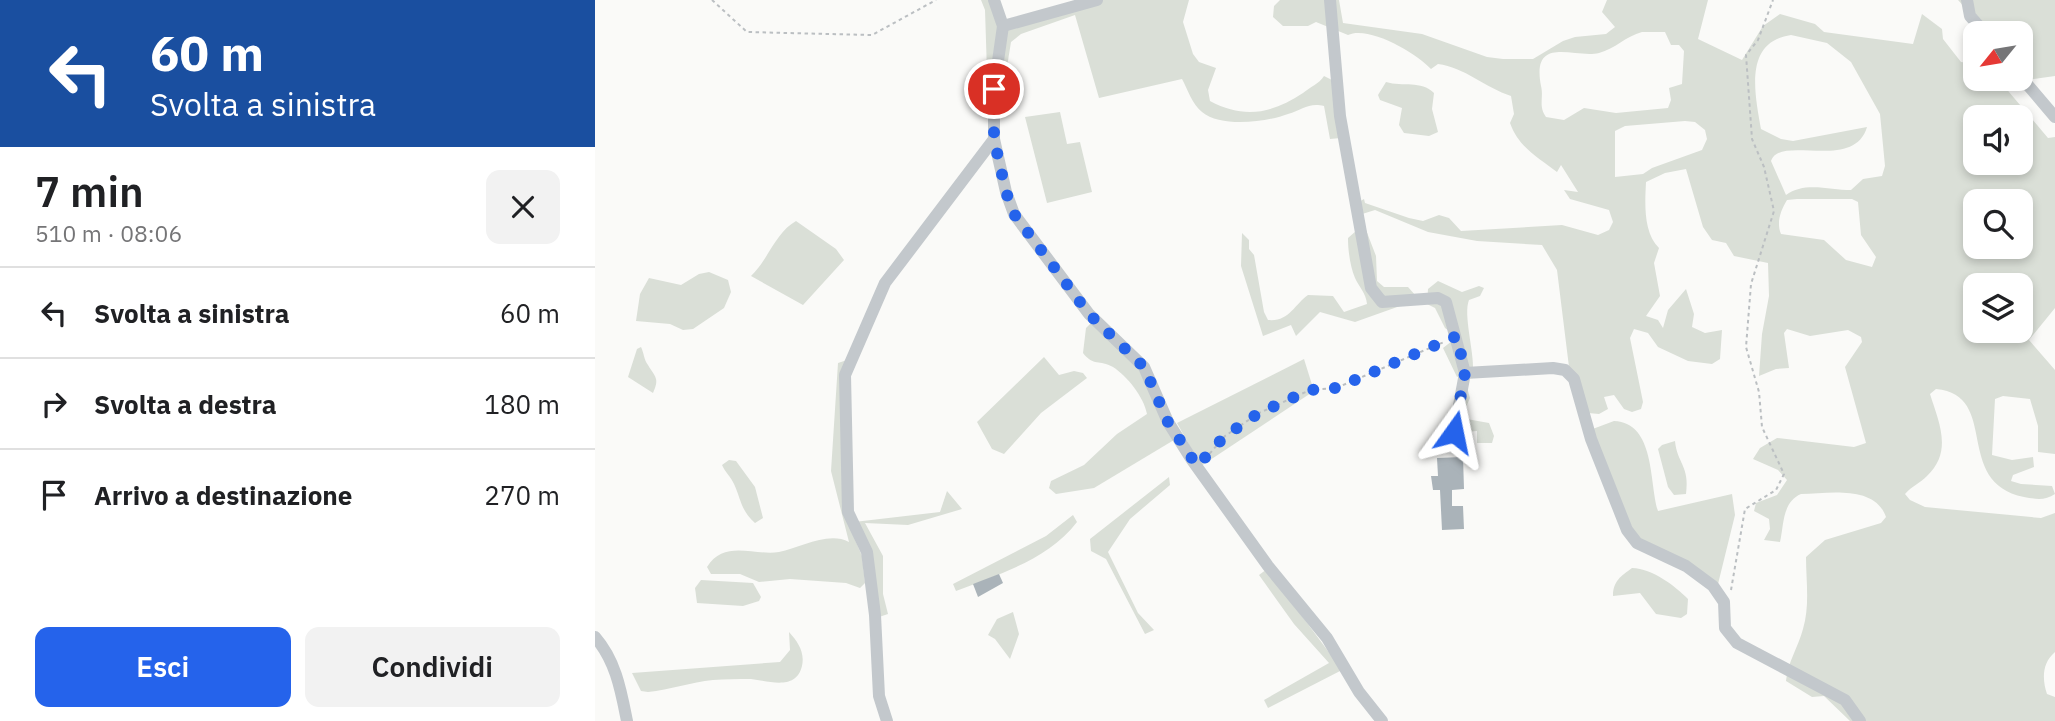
<!DOCTYPE html>
<html lang="it">
<head>
<meta charset="utf-8">
<style>
	body { margin:0; font-family:"IBM Plex Sans",sans-serif; background:#f2f2f2; color:#202124; height:100vh; display:flex; flex-direction:column; font-size:26px; white-space:nowrap }
	* { box-sizing:border-box; margin:0 }
	p { font-size:23px; color:#757577 }
	.icon { flex:none; width:38px; height:38px; fill:none; stroke:currentColor; stroke-width:2; stroke-linecap:round; stroke-linejoin:round }
	.map { position:relative; flex:1; overflow:hidden }
	.panel { display:flex; flex-direction:column; background:#fff; width:595px }
	.panel>* { flex:none }
	.hud { background:#1a4fa0; color:#fff; overflow:hidden }
	.needle { width:46px; rotate:240deg }
	.fabs { position:absolute; left:1368px; top:21px; display:grid; gap:14px }
	.fabs a { display:grid; place-items:center; width:70px; height:70px; border-radius:14px; background:#fff; box-shadow:0 4px 10px #0003; font-size:35px }
	.pin { position:absolute; display:grid; place-items:center; width:60px; height:60px; color:#fff; margin:-30px; border:4px solid #fff; border-radius:50%; box-shadow:0 2px 7px #0007 }
	.me { position:absolute; width:77px; margin:-38px; rotate:12deg; stroke-linejoin:round; filter:drop-shadow(0 0 5px #0008) }
	.turn { display:flex; align-items:center; gap:24px; height:147px; padding:0 35px; font-size:32px }
	.turn .icon { width:91px; height:91px; stroke-width:2.5 }
	.turn b { display:block; font-size:49px; line-height:60px }
	.round { display:grid; place-items:center; flex:none; width:74px; height:74px; border-radius:14px; background:#f2f2f2 }
	.headline { display:flex; align-items:center; justify-content:space-between; height:119px; padding:0 35px }
	h1 { font-size:42px; font-weight:600; line-height:52px }
	.cta { display:flex; gap:14px; margin-top:auto; padding:14px 35px }
	.cta a { flex:1; height:80px; border-radius:14px; background:#2563eb; color:#fff; font-size:28px; font-weight:600; line-height:80px; text-align:center }
	.cta a+a { background:#f2f2f2; color:#202124 }
	ul { padding:0; list-style:none }
	li { display:flex; align-items:center; gap:21px; height:91px; padding:0 35px; border-top:2px solid #e0e0e0 }
	li div { flex:1 }
	li b { display:block; font-size:26px }
	li em { font-style:normal }
	main { display:flex; flex:1; min-height:0 }
	.map>svg:first-child { display:block }
</style>
</head>
<body>
<main>
<section class="panel">
<div class="hud">
<div class="turn"><svg class="icon" aria-label="left" viewBox="0 0 24 24"><path d="M17 20v-9H6M10 6l-5 5 5 5"/></svg><div><b>60 m</b>Svolta a sinistra</div></div>
</div>
<div class="headline"><div><h1>7 min</h1><p>510 m · 08:06</p></div><a class="round"><svg class="icon" aria-label="close" viewBox="0 0 24 24"><path d="M6 6l12 12M18 6L6 18"/></svg></a></div>
<ul>
<li><svg class="icon" aria-label="left" viewBox="0 0 24 24"><path d="M17 20v-9H6M10 6l-5 5 5 5"/></svg><div><b>Svolta a sinistra</b></div><em>60 m</em></li>
<li><svg class="icon" aria-label="right" viewBox="0 0 24 24"><path d="M7 20v-9h11M14 6l5 5-5 5"/></svg><div><b>Svolta a destra</b></div><em>180 m</em></li>
<li><svg class="icon" aria-label="arrive" viewBox="0 0 24 24"><path d="M6 21V4h12l-3 4 3 4H6"/></svg><div><b>Arrivo a destinazione</b></div><em>270 m</em></li>
</ul>
<div class="cta"><a>Esci</a><a>Condividi</a></div>
</section>
<div class="map">
<svg width="1460" height="721" viewBox="0 0 1460 721">
	<rect width="100%" height="100%" fill="#fafaf8"/>
	<g fill="#dadfd7" fill-rule="evenodd">
		<path d="M386,0h17l8,20 74,-20h109l-6,22 10,32 6,8 17,6 -8,22 2,11c34,18 61,13 93,-8 7,-6 16,-9 21,-17l8,4 9,58 -11,1 -6,-33c-15,-4 -22,4 -36,8 -21,8 -67,14 -86,-2 -10,-8 -14,-22 -20,-33l-83,19 -24,-83 -54,19 -10,8 -6,37 2,17 -7,9 -12,-2 -3,-93z"/>
		<path d="M685,0h59l4,23 79,11 65,23 16,2h30l30,-18 12,-4 31,-3 9,-7 -13,-15 5,-12h101l-10,39 44,21 21,-34 17,-12 35,10 9,8 89,12 9,-30 20,15 1,10 18,23 15,2v15h22l50,59 7,-1v171l-26,32 26,30v84l-17,-2v-26l-8,-27 -27,-3 -8,3 -3,56 20,5 21,-3 1,10 -21,8 -2,6 10,3 31,2 3,8c-10,7 -20,5 -31,3 -72,-15 -23,-102 -88,-108l-6,5c9,29 23,57 -3,82 -7,7 -15,10 -22,18l5,6 15,7 116,11 14,-5v139c-13,11 -13,27 -8,42l8,3v24h-205l-26,-25 -12,1 -26,-16c2,-20 12,-33 17,-52 7,-24 3,-48 3,-72l19,-17 56,-17 5,-6c-11,-32 -56,-24 -85,-23 -19,8 -17,31 -21,48l-16,-2 6,-11 -1,-10 -15,-8 2,-8 21,-8 10,-15 -9,-10 -25,-11 7,-11 17,-10 77,9 12,-4 -21,-76 17,-25 -1,-5 -13,-7 -38,6 -23,-7 -3,4 5,35 -13,1 -17,7 3,-42 7,-38 -1,-33 -34,-7 -8,-13 -14,-3 -9,-13 -17,-58 -21,4 -19,9c-1,21 -3,50 13,66l-5,15 6,33 -14,20 12,4 5,8 5,-18 18,-21 8,25 -2,13 13,6 17,-3 -2,29 -8,5 -24,-3 -30,-14 -10,-14 -14,-4 -4,9 13,64 -2,7 -9,3 -8,-3 -10,-14 -10,2 4,12 -9,5 -11,-1 -19,-46 -12,-97 -15,-25 -65,-4 -49,-9 -53,-22 -16,5 -2,-12 7,-4 1,4 44,15 14,3 16,-6 10,3 12,13 101,-6 36,10 11,-5 4,-8 -4,-12 -39,-11 -6,-9 14,2 -17,-27 -4,7c-19,-15 -38,-24 -47,-49l4,-9 -3,-18c-25,-8 -47,-29 -73,-32l-7,5c-14,-16 -63,-44 -83,-34l-32,-13 -8,4h-25l-10,-9 1,-11zM1047,32h23l6,13h8l5,6 -2,33 -13,4 2,12 -3,8 -52,5 -32,-5 -20,12 -18,-3c-8,-11 -2,-19 -5,-31 -10,-52 34,-27 58,-33 16,-4 27,-17 43,-21zM1196,35l36,8 24,19 29,52 5,52 -3,10 -19,3 -12,11c-21,0 -47,-9 -65,5l-15,-34c9,-27 83,11 96,-34l-74,14 -12,-2 -20,-10c-6,-35 -18,-87 30,-94zM1381,117h45v46h-45zM1090,121l10,1 10,8 2,9 -5,11 -50,18 -9,6 -28,3v-46l10,-5zM1202,199h55l6,3 3,33 15,22 -4,10 -26,-7 -22,-20 -43,-6c-5,-12 0,-24 6,-34zM1381,201h45v46h-45zM1381,285h45v46h-45z"/>
		<polygon points="1363,0 1460,0 1460,76 1432,80 1426,73 1426,33 1393,33"/>
		<path d="M791,82c17,5 35,-2 48,11l-2,16 6,23 -9,4 -25,-3 -5,-8 3,-17 -22,-8 -2,-5z"/>
		<polygon points="465,112 472,144 485,142 497,192 452,203 430,117"/>
		<path d="M201,221l40,28 8,11 -41,45 -52,-29c17,-16 24,-43 45,-55z"/>
		<path d="M771,230l10,26 1,25 7,6h24l8,9 -16,10 -45,16 -35,-10 -24,24 -5,-11 -28,11 -22,-70 1,-33 7,7v9l5,6 10,57 4,8c21,2 26,-15 40,-25l25,1 11,16 23,-8c-1,-11 -8,-17 -12,-26 -5,-12 -7,-28 -7,-40l8,-7z"/>
		<polygon points="114,272 133,280 136,292 129,308 98,329 88,330 75,324 41,321 45,294 54,278 86,285 104,274"/>
		<path d="M843,281l24,11 17,-6 5,2 -4,8 -11,4c-6,14 5,51 4,70l-16,7 -14,-29 9,-7v-8l-7,-5 -10,-20 -8,-4 1,-15z"/>
		<path d="M496,323l47,45 36,72 -80,48 -38,6 -7,-6 2,-7 33,-16 33,-31 30,-20c-3,-17 -20,-38 -34,-47 -14,-8 -19,0 -30,-14l3,-25z"/>
		<path d="M46,347c3,6 3,13 7,18 7,12 12,13 5,28l-25,-16 9,-28z"/>
		<polygon points="449,357 464,375 479,371 488,373 492,378 446,413 409,454 397,449 382,422"/>
		<polygon points="709,359 719,391 606,466 582,423"/>
		<path d="M252,360l3,168 12,28 3,27 -5,5 -14,-5 -56,-4 -31,3 -19,-8h-29l-4,-7c17,-28 47,-11 72,-15 21,-4 49,-21 70,-10l-18,-71 7,-108z"/>
		<polygon points="872,387 875,398 866,418 894,423 899,436 897,443 882,443 882,431 856,433"/>
		<path d="M1019,421c42,2 35,63 44,90l74,-17 3,21 -17,69 -81,-45 -47,-109z"/>
		<path d="M1080,441c2,22 15,25 11,53l-12,1 -6,-8 -10,-38 4,-4z"/>
		<path d="M134,460l7,1 19,26 8,31 -8,5c-14,-12 -14,-24 -21,-39 -3,-7 -9,-12 -12,-19z"/>
		<polygon points="574,477 575,485 535,519 513,552 543,613 559,630 550,634 511,559 496,551 495,539"/>
		<polygon points="352,491 367,509 313,525 270,523 288,556 288,594 293,614 284,617 259,522 345,512"/>
		<path d="M478,515l4,7c-29,38 -78,52 -121,69l-3,-7 93,-48z"/>
		<path d="M1037,568c21,1 42,17 56,31l-1,15 -6,4 -25,-4 -16,-21 -27,3c0,-15 8,-20 19,-28z"/>
		<polygon points="672,569 747,670 673,708 669,700 734,663 699,624 664,575"/>
		<polygon points="106,580 158,583 166,597 164,601 148,606 102,603 100,588"/>
		<polygon points="418,612 424,634 415,659 400,639 393,635 402,619"/>
		<path d="M194,632c9,10 16,20 13,34 -6,25 -33,15 -51,13 -13,0 -26,0 -38,1 -22,2 -43,10 -65,12l-7,-1 -9,-18 148,-11 10,-12z"/>
	</g>
	<g fill="#aab3b9">
		<polygon points="868,457 869,489 857,490 857,506 868,506 869,529 847,530 845,490 838,490 836,476 843,476 842,458"/>
		<polygon points="404,574 408,583 383,597 378,584"/>
	</g>
	<g fill="none" stroke-linecap="round" stroke-linejoin="round">
		<g stroke="#bbbfc2" stroke-width="2" stroke-dasharray="3.5 3.5" stroke-linecap="butt">
			<polyline points="117,0 152,32 277,35 341,0"/>
			<polyline points="610,459 630,436 664,413 715,390 741,388 849,342"/>
			<polyline points="1136,590 1150,509 1181,490 1189,474 1167,427 1164,392 1151,347 1156,284 1179,211 1169,167 1157,139 1151,55 1163,40 1178,0"/>
		</g>
		<g stroke="#c3c8cc" stroke-width="12">
			<polyline points="399,0 408,26 399,89 399,139 411,192 419,214 494,314 549,367 573,422 597,460 673,566 732,638 764,692 787,721"/>
			<polyline points="735,0 745,116 776,288 787,302 843,298 851,302 870,373 859,432"/>
			<polyline points="1372,0 1375,16 1390,33"/>
			<polyline points="408,26 502,0"/>
			<polyline points="1426,77 1460,117"/>
			<polyline points="870,373 958,368 970,370 979,379 996,439 1032,530 1042,543 1091,566 1118,586 1129,602 1130,628 1142,643 1250,700 1265,721"/>
			<path d="M0,637c21,24 26,54 32,84"/>
			<polyline points="292,721 284,696 280,615 272,552 253,512 250,375 290,283 399,139"/>
		</g>
	</g>
	<g fill="none" stroke-linecap="round" stroke-linejoin="round">
		<polyline stroke="#2563eb" stroke-width="12" stroke-dasharray="0 21.6" points="399,89 399,139 411,192 419,214 494,314 549,367 573,422 602,466 630,436 664,413 715,390 741,388 862,336 870,373 859,432"/>
	</g>
</svg>
<div class="fabs">
<a><svg class="needle" viewBox="-14 -14 28 28"><path d="M0-13l5 13h-10z" fill="#e53935"/><path d="M0 13l5-13h-10z" fill="#757577"/></svg></a>
<a><svg class="icon" aria-label="sound" viewBox="0 0 24 24"><path d="M4 9h4l5-4v14l-5-4H4zM17 9q2 3 0 6"/></svg></a>
<a><svg class="icon" aria-label="search" viewBox="0 0 24 24"><circle cx="10" cy="10" r="6"/><path d="M15 15l6 6"/></svg></a>
<a><svg class="icon" aria-label="layers" viewBox="0 0 24 24"><path d="M12 4l9 5-9 5-9-5zM3 14l9 5 9-5"/></svg></a>
</div>
<div class="pin" style="left:399px;top:89px;background:#d93025"><svg class="icon" aria-label="arrive" viewBox="0 0 24 24"><path d="M6 21V4h12l-3 4 3 4H6"/></svg></div>
<svg class="me" style="left:859px;top:432px" viewBox="-20 -20 40 40"><path d="M0-17L14 15 0 8-14 15z" fill="#2563eb" stroke="#fff" stroke-width="4"/></svg>
</div>
</main>
</body>
</html>
